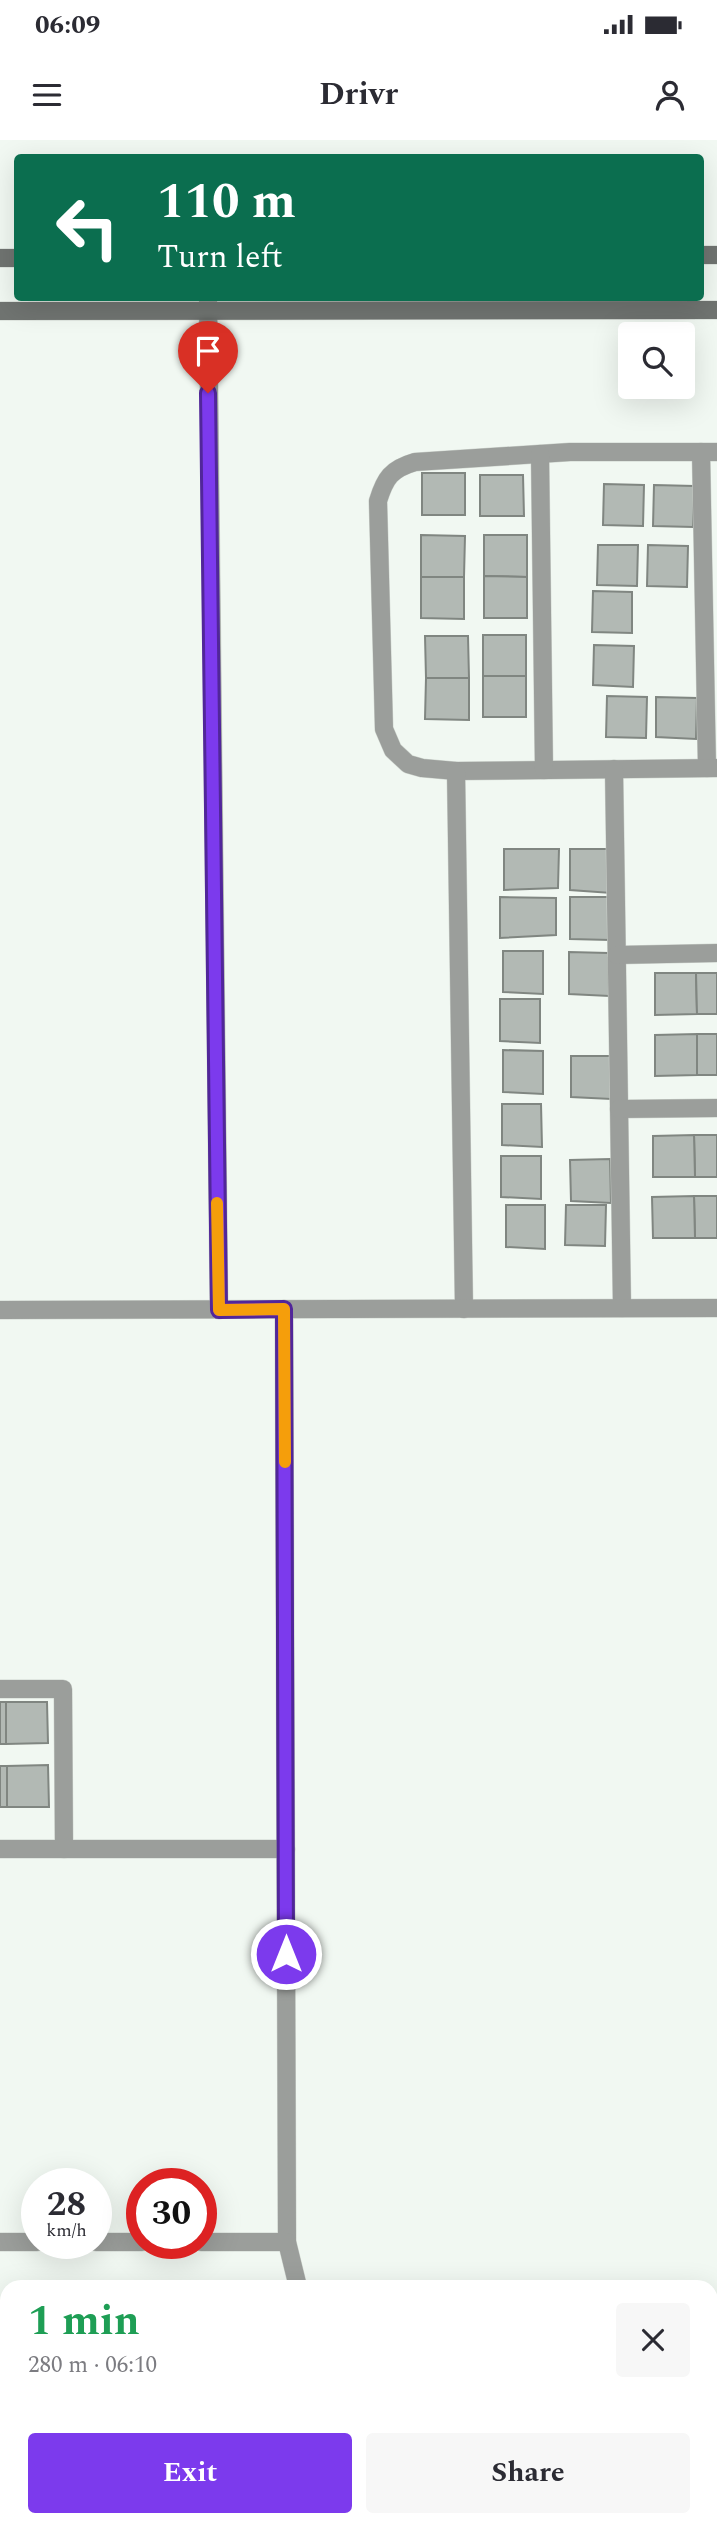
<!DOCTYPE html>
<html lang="en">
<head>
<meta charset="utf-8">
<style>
	body { margin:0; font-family:Spectral,serif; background:#f7f7f7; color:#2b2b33; height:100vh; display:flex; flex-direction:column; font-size:26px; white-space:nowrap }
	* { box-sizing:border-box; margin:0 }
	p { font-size:23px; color:#7c7c81 }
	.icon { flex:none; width:38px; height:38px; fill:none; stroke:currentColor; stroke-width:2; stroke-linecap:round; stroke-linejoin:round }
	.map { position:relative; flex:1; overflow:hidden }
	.side { position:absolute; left:0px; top:2140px; width:718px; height:247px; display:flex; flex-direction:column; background:#fff; border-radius:21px 21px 0 0; box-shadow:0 7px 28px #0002 }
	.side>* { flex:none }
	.top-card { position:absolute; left:14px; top:14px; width:690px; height:147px; border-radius:7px; box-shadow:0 7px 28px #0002; background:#0b6e4f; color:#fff; overflow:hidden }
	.controls { position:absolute; left:618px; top:182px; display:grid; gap:14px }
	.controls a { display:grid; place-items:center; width:77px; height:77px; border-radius:7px; background:#fff; box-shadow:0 7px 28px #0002; font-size:35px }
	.speed { position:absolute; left:21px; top:2028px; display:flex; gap:14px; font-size:35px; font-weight:700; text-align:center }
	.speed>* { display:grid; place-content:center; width:91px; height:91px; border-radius:50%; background:#fff; box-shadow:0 7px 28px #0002; line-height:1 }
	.speed small { font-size:18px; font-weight:400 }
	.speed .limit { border:10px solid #d22; background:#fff; color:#111 }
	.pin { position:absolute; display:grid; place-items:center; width:60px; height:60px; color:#fff; margin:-72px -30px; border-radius:50% 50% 50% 0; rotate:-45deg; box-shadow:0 0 7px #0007 }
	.pin .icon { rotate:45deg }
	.me { position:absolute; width:77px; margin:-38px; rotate:0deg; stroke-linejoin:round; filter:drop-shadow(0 0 5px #0008) }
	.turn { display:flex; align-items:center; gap:24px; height:147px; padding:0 28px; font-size:32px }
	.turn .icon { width:91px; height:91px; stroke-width:2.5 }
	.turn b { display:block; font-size:49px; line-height:60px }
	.round { display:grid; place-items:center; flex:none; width:74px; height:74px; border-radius:7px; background:#f7f7f7 }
	.headline { display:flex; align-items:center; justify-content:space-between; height:119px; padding:0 28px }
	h1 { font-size:42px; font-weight:700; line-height:52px; color:#1e9e55 }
	.primary-button { display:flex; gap:14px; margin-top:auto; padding:14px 28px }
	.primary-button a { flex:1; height:80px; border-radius:7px; background:#7c3aed; color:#fff; font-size:28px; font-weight:700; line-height:80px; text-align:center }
	.primary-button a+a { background:#f7f7f7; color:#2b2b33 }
	.status { display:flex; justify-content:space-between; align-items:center; height:49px; padding:0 35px; background:#fff; direction:ltr }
	.status svg { height:19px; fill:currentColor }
	header { display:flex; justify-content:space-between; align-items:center; height:91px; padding:0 28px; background:#fff; font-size:32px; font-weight:700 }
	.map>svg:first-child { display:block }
</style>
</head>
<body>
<div class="status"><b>06:09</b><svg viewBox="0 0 49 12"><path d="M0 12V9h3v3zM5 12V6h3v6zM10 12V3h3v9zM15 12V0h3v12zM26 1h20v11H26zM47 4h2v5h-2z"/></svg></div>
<header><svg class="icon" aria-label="menu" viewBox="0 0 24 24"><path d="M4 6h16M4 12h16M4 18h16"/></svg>Drivr<svg class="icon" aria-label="person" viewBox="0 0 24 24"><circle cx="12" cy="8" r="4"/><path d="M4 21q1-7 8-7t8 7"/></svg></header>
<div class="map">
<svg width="717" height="2386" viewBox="0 0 717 2386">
	<rect width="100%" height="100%" fill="#f1f8f2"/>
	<g fill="#b2b9b4" stroke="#808681" stroke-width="2">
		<rect x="422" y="333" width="43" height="42"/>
		<polygon points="480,335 523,335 524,376 480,376"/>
		<polygon points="604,344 644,345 643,386 603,385"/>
		<polygon points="654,345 694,346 693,387 653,386"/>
		<polygon points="421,395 465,396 464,437 421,437"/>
		<polygon points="484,395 527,395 527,437 484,436"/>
		<polygon points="598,405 638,405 637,446 597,445"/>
		<polygon points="648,405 688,406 687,447 647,446"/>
		<polygon points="484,436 527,437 527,478 484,478"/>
		<polygon points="421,437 464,437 464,479 421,478"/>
		<polygon points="593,451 632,452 632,493 592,492"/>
		<rect x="483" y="495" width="43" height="41"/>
		<polygon points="425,496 468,496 469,538 426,538"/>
		<polygon points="594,505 634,506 633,547 593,545"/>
		<rect x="483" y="536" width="43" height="41"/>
		<polygon points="426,538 469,538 469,580 425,579"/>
		<polygon points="607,556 647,557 646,598 606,597"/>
		<polygon points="656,557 697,558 696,599 656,597"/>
		<polygon points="504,709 559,709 558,748 504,750"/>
		<polygon points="570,709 610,709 611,753 570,750"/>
		<polygon points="500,757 556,758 556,795 500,798"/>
		<polygon points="570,757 610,757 610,800 570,799"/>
		<polygon points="503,811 543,811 543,854 503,852"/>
		<polygon points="569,812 608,813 609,856 569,854"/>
		<polygon points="655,833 696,833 697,874 655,875"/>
		<polygon points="696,833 717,833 717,874 697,874"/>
		<polygon points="500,859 540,859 540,903 500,901"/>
		<polygon points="697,894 697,935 655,936 655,895"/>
		<rect x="697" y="894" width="20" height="41"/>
		<polygon points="503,910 543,911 543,954 503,952"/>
		<polygon points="571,916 611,916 611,959 571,957"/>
		<polygon points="502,964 541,964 542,1007 502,1005"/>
		<polygon points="694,995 717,995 717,1037 695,1037"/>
		<polygon points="694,995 695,1037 653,1037 653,996"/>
		<polygon points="501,1016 541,1016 541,1059 501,1057"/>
		<polygon points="610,1019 611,1063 571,1061 570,1020"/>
		<polygon points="694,1056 717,1056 717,1098 695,1098"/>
		<polygon points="694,1056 695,1098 653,1098 652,1057"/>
		<polygon points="506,1065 545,1065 545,1109 506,1107"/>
		<polygon points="566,1065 606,1065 605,1106 565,1105"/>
		<rect x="0" y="1562" width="6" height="42"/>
		<polygon points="6,1562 47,1562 48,1603 6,1604"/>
		<polygon points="48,1625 49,1667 7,1667 7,1626"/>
		<rect x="0" y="1626" width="7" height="41"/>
	</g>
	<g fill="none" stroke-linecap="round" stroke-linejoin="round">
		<defs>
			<g id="street">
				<polyline points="208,158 219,1170"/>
				<polyline points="701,312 707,628"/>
				<path d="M717,312h-147l-155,10c-24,7 -30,16 -37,39l6,228 9,21 15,14 14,4 34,3 261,-3"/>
				<polyline points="540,314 544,630"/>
				<polyline points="614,629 622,1168"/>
				<polyline points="456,631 464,1169"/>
				<polyline points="617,815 717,813"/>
				<polyline points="619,969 717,968"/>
				<polyline points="284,1169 287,2102 298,2147"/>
				<polyline points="0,1170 717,1168"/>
				<polyline points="0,1549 63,1549 64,1709"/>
				<polyline points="0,1709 286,1709"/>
				<polyline points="0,2102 37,2102"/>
				<polyline points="96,2102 142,2102"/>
				<polyline points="201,2102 287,2102"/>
				<polyline points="446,2380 450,2386"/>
				<polyline points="148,2386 150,2380"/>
			</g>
			<g id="secondary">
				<polyline points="700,115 717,115"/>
				<polyline points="0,118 18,118"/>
				<polyline points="0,171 717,170"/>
			</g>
		</defs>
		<use href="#street" stroke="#ced4ce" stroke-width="19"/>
		<use href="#secondary" stroke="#ced4ce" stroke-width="19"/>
		<use href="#street" stroke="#9b9e9b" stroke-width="18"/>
		<use href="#secondary" stroke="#707471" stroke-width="18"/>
	</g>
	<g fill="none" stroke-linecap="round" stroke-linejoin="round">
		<defs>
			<polyline id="route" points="208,253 219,1170 284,1169 286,1814"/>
		</defs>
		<use href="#route" stroke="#51269a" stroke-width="18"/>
		<use href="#route" stroke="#7c3aed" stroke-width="12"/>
		<polyline stroke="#f59e0b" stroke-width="12" points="217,1063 219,1170 284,1169 285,1322"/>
	</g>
</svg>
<div class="controls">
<a><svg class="icon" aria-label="search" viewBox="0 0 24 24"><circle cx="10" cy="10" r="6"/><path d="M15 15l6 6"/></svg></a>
</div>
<div class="speed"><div>28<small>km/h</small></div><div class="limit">30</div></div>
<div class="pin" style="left:208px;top:253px;background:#d93025"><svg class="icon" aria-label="arrive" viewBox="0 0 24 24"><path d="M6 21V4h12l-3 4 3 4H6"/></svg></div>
<svg class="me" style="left:286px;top:1814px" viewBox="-20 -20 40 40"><circle r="17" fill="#7c3aed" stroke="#fff" stroke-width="3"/><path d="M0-11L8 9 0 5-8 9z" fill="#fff"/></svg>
<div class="top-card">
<div class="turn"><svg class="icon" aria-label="left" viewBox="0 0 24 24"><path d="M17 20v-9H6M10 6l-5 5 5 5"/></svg><div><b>110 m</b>Turn left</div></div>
</div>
<section class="side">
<div class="headline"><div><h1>1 min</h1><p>280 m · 06:10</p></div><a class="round"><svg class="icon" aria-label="close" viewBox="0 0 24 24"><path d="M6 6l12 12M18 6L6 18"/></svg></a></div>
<div class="primary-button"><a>Exit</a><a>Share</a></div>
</section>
</div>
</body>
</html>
